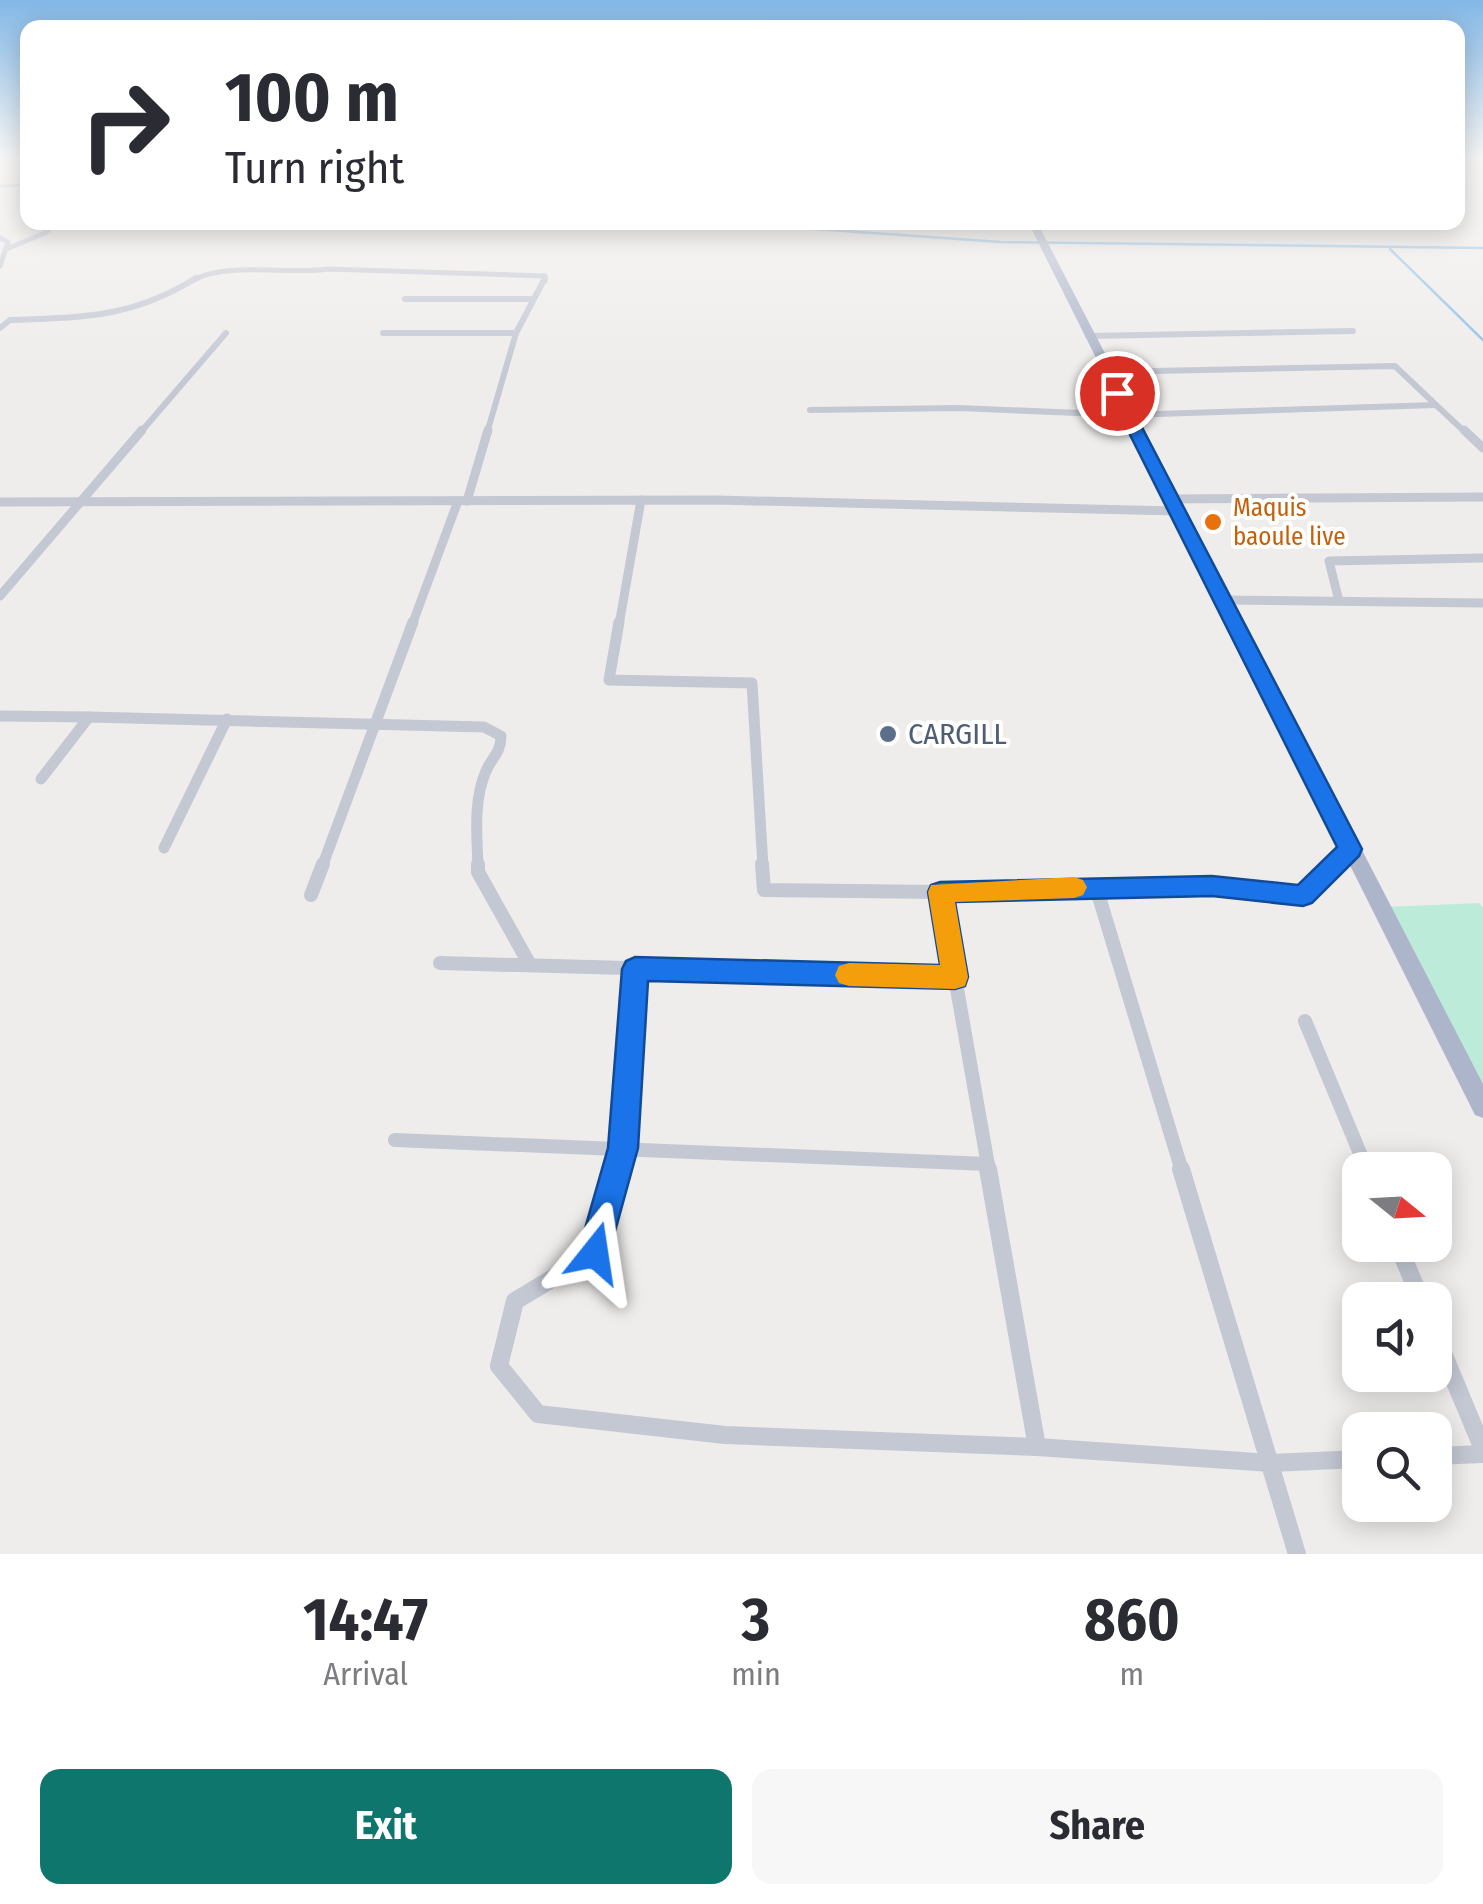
<!DOCTYPE html>
<html lang="en">
<head>
<meta charset="utf-8">
<style>
	body { margin:0; font-family:"Fira Sans Condensed",sans-serif; background:#f7f7f7; color:#2b2b33; height:100vh; display:flex; flex-direction:column; font-size:38px; white-space:nowrap }
	* { box-sizing:border-box; margin:0 }
	p { font-size:32px; color:#7c7c81 }
	.icon { flex:none; width:55px; height:55px; fill:none; stroke:currentColor; stroke-width:2; stroke-linecap:round; stroke-linejoin:round }
	.map { position:relative; height:1554px; overflow:hidden }
	.panel { display:flex; flex-direction:column; background:#fff; flex:1 }
	.panel>* { flex:none }
	.top-card { position:absolute; left:20px; top:20px; width:1445px; height:210px; border-radius:20px; box-shadow:0 5px 25px #0003; background:#fff; color:#2b2b33; overflow:hidden }
	.needle { width:65px; rotate:108deg }
	.buttons { position:absolute; left:1342px; top:1152px; display:grid; gap:20px }
	.buttons a { display:grid; place-items:center; width:110px; height:110px; border-radius:20px; background:#fff; box-shadow:0 5px 25px #0003; font-size:50px }
	.pin { position:absolute; display:grid; place-items:center; width:85px; height:85px; color:#fff; margin:-42px; border:5px solid #fff; border-radius:50%; box-shadow:0 2px 10px #0007 }
	.me { position:absolute; width:110px; margin:-55px; rotate:15deg; stroke-linejoin:round; filter:drop-shadow(0 0 8px #0008) }
	.turn { display:flex; align-items:center; gap:35px; height:210px; padding:0 40px; font-size:45px }
	.turn .icon { width:130px; height:130px; stroke-width:2.5 }
	.turn b { display:block; font-size:70px; line-height:85px }
	.eta { display:flex; justify-content:space-evenly; align-items:center; height:170px; text-align:center }
	.eta b { font-size:60px; font-weight:700; line-height:70px }
	.action { display:flex; gap:20px; margin-top:auto; padding:20px 40px }
	.action a { flex:1; height:115px; border-radius:20px; background:#0f766e; color:#fff; font-size:40px; font-weight:700; line-height:115px; text-align:center }
	.action a+a { background:#f7f7f7; color:#2b2b33 }
	.map>svg:first-child { display:block }
</style>
</head>
<body>
<div class="map">
<svg width="1483" height="1554" viewBox="0 0 1483 1554">
	<rect width="100%" height="100%" fill="#efedec"/>
	<polygon fill="#bcebd9" points="1479,903 1483,908 1483,1098 1386,907"/>
	<g fill="none" stroke-linecap="round" stroke-linejoin="round">
		<g stroke="#8bbee6" stroke-width="2.5">
			<polyline points="0,186 28,185"/>
			<polyline points="715,222 1001,242 1483,248"/>
			<polyline points="1390,249 1483,340"/>
		</g>
		<g stroke="#c3c8d3" stroke-width="5">
			<polyline points="0,238 8,242 0,266"/>
			<polyline points="9,248 45,233 56,222"/>
			<path d="M192,281c33,-20 96,-6 136,-12l217,7v5"/>
		</g>
		<g stroke="#c3c8d3" stroke-width="6">
			<polyline points="405,299 533,299"/>
			<path d="M0,328l10,-8c74,-3 122,-2 186,-42"/>
			<polyline points="383,333 516,333"/>
			<polyline points="1088,336 1353,331"/>
			<polyline points="1436,405 1466,433"/>
			<polyline points="810,410 959,408 1127,415 1436,405 1395,366 1106,372"/>
			<polyline points="140,433 226,333"/>
			<polyline points="487,433 516,333 545,278"/>
		</g>
		<g stroke="#c3c8d3" stroke-width="9">
			<polyline points="1464,430 1483,448"/>
			<polyline points="1170,499 1483,497"/>
			<polyline points="467,501 488,430"/>
			<polyline points="0,502 717,500 1176,511"/>
			<polyline points="0,596 142,430"/>
			<polyline points="1222,600 1483,603"/>
			<polyline points="1339,601 1329,561 1483,558"/>
			<polyline points="412,625 458,501"/>
			<polyline points="619,625 641,500"/>
		</g>
		<g stroke="#c3c8d3" stroke-width="11">
			<polyline points="619,622 609,680 752,683 763,867"/>
			<polyline points="0,716 89,717"/>
			<path d="M41,779l48,-62 395,10 17,9c0,17 -9,21 -15,35 -13,30 -9,64 -8,96"/>
			<polyline points="164,848 227,719"/>
			<polyline points="322,867 413,622"/>
			<polyline points="1332,867 1350,849"/>
		</g>
		<g stroke="#c3c8d3" stroke-width="14">
			<polyline points="478,864 478,872 530,965"/>
			<polyline points="762,864 764,890 940,892 1096,887"/>
			<polyline points="940,892 989,1171"/>
			<polyline points="311,895 323,864"/>
			<polyline points="440,963 955,977"/>
			<polyline points="1305,1021 1367,1170"/>
			<polyline points="395,1140 988,1164"/>
			<polyline points="617,1171 623,1147 635,969"/>
			<polyline points="1182,1171 1096,887 1212,886 1303,895 1335,864"/>
		</g>
		<g stroke="#c3c8d3" stroke-width="18">
			<polyline points="617,1169 595,1253 515,1301 499,1366 538,1414 725,1435 1037,1447 1271,1463 1360,1459"/>
			<polyline points="988,1169 1037,1447"/>
			<polyline points="1181,1169 1297,1554"/>
			<polyline points="1398,1245 1421,1300"/>
			<polyline points="1435,1334 1483,1449"/>
			<polyline points="1435,1456 1483,1454"/>
		</g>
		<polygon fill="#adb5ca" fill-rule="evenodd" points="1028,222 1037,222 1483,1084 1483,1118 1475,1115"/>
	</g>
	<linearGradient id="sky" x2="0" y2="1"><stop stop-color="#83b8e7"/><stop offset="0.42" stop-color="#f8f7f6"/><stop offset="1" stop-color="#f8f7f6" stop-opacity="0"/></linearGradient>
	<rect width="1483" height="376" fill="url(#sky)"/>
	<polygon fill="#1a73e8" stroke="#114b97" stroke-width="2.5" points="1112,390 1124,393 1362,849 1359,856 1312,903 1303,906 1212,896 955,902 968,977 965,986 955,989 648,981 638,1148 606,1264 595,1269 583,1264 578,1253 608,1148 622,969 626,961 635,957 940,965 928,892 931,885 940,882 1212,876 1298,885 1337,847 1109,393"/>
	<polygon fill="#f59e0b" points="1074,877 1083,880 1087,887 1083,895 1074,898 955,902 968,977 965,986 955,989 849,986 839,983 835,975 839,966 849,963 940,965 928,892 931,885"/>
	<circle fill="#e8710a" stroke="#fff" stroke-width="4" cx="1213" cy="522" r="10"/>
	<circle fill="#5c6f8a" stroke="#fff" stroke-width="4" cx="888" cy="734" r="10"/>
	<g text-anchor="middle" dominant-baseline="central" stroke-width="8" stroke-linejoin="round" paint-order="stroke">
		<g font-size="25" fill="#c56008" stroke="#fff" text-anchor="start">
			<text x="1233" y="508">Maquis<tspan x="1233" dy="29">baoule live</tspan></text>
		</g>
		<g font-size="30" fill="#4e5e75" stroke="#fff" text-anchor="start">
			<text x="908" y="734">CARGILL</text>
		</g>
	</g>
</svg>
<div class="buttons">
<a><svg class="needle" viewBox="-14 -14 28 28"><path d="M0-13l5 13h-10z" fill="#e53935"/><path d="M0 13l5-13h-10z" fill="#7c7c81"/></svg></a>
<a><svg class="icon" aria-label="sound" viewBox="0 0 24 24"><path d="M4 9h4l5-4v14l-5-4H4zM17 9q2 3 0 6"/></svg></a>
<a><svg class="icon" aria-label="search" viewBox="0 0 24 24"><circle cx="10" cy="10" r="6"/><path d="M15 15l6 6"/></svg></a>
</div>
<div class="pin" style="left:1117px;top:393px;background:#d93025"><svg class="icon" aria-label="arrive" viewBox="0 0 24 24"><path d="M6 21V4h12l-3 4 3 4H6"/></svg></div>
<svg class="me" style="left:595px;top:1253px" viewBox="-20 -20 40 40"><path d="M0-17L14 15 0 8-14 15z" fill="#1a73e8" stroke="#fff" stroke-width="4"/></svg>
<div class="top-card">
<div class="turn"><svg class="icon" aria-label="right" viewBox="0 0 24 24"><path d="M7 20v-9h11M14 6l5 5-5 5"/></svg><div><b>100 m</b>Turn right</div></div>
</div>
</div>
<section class="panel">
<div class="eta">
<div><b>14:47</b><p>Arrival</p></div>
<div><b>3</b><p>min</p></div>
<div><b>860</b><p>m</p></div>
</div>
<div class="action"><a>Exit</a><a>Share</a></div>
</section>
</body>
</html>
